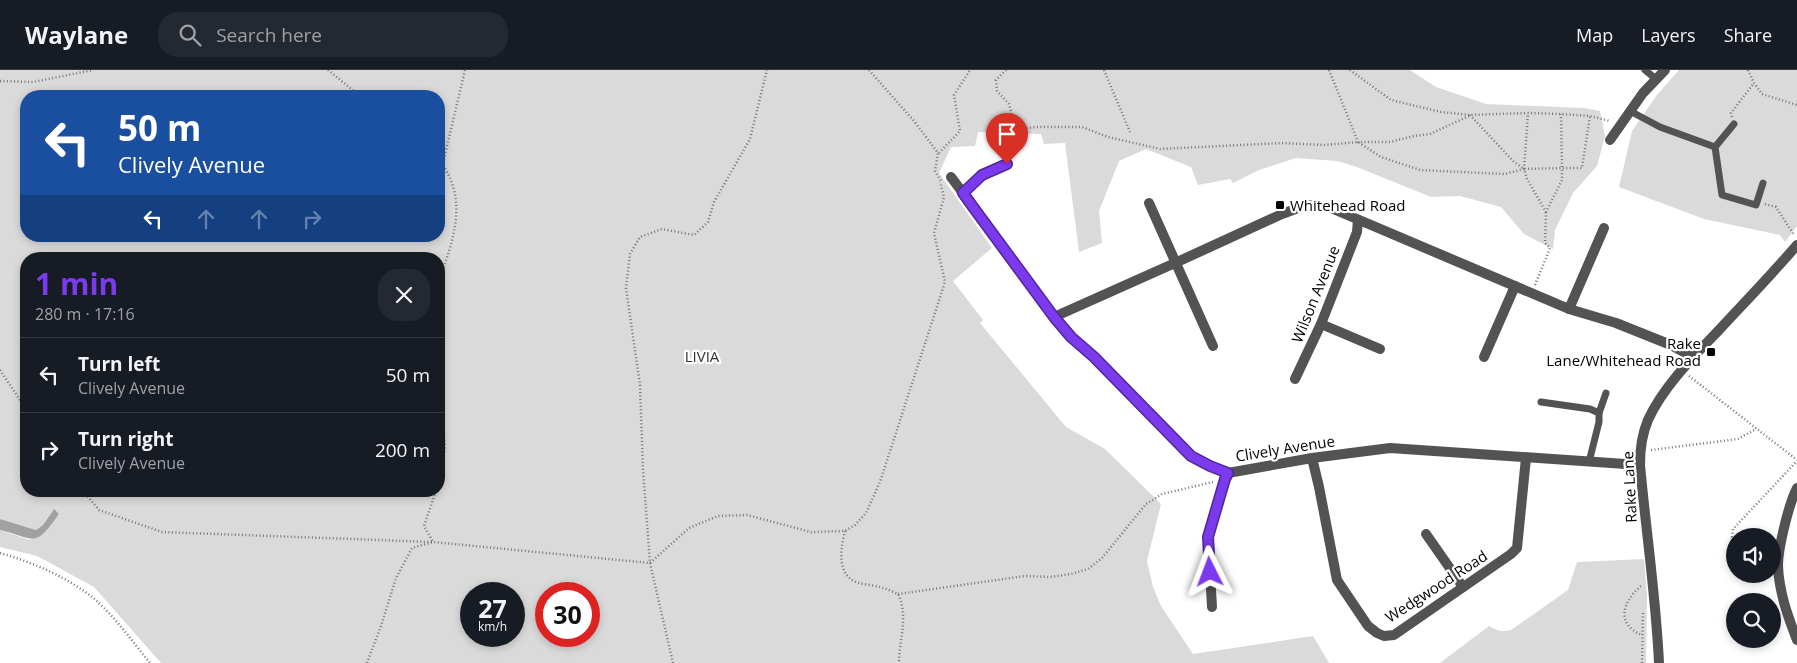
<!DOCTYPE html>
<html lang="en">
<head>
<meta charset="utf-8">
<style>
	body { margin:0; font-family:"Open Sans",sans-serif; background:#242831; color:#f1f3f6; height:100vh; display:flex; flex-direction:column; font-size:19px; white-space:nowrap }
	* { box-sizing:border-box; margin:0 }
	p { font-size:16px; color:#9ea1a6 }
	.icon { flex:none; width:28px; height:28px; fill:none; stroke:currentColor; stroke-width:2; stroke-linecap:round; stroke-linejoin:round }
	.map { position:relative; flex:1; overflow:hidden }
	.panel { position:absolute; left:20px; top:182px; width:425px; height:245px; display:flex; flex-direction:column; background:#171b24; border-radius:20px; box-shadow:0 2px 8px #0003 }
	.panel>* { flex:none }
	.banner { position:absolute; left:20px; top:20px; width:425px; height:152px; border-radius:20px; box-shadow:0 2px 8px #0003; background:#1a4fa0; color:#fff; overflow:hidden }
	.controls { position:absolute; left:1726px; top:458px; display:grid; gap:10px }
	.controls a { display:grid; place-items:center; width:55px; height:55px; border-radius:50%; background:#171b24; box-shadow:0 2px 8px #0003; font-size:25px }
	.speed { position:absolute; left:460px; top:512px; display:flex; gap:10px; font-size:25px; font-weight:700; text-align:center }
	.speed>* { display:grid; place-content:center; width:65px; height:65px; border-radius:50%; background:#171b24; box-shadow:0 2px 8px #0003; line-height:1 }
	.speed small { font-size:12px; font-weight:400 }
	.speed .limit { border:8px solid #d22; background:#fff; color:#111 }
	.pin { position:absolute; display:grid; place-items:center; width:42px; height:42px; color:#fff; margin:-51px -21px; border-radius:50% 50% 50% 0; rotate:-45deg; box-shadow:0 0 5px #0007 }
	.pin .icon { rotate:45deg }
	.me { position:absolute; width:55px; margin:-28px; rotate:357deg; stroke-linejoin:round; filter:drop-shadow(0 0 4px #0008) }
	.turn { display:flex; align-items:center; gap:18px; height:105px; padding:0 15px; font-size:22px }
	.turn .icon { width:65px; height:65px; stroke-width:2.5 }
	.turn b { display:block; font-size:35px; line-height:42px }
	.lanes { display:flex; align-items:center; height:48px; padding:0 15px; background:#0003; justify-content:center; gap:25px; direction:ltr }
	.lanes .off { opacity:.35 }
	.round { display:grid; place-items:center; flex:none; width:52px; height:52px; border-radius:20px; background:#242831 }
	.overview { display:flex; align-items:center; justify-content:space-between; height:85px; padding:0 15px }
	h1 { font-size:30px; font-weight:700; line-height:38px; color:#7c3aed }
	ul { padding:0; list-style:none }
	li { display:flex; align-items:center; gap:15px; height:75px; padding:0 15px; border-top:1px solid #363941 }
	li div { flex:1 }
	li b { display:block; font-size:19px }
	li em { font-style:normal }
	header { display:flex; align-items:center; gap:30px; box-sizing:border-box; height:70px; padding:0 25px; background:#171b24; border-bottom:1px solid #363941 }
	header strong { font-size:24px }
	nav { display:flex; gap:28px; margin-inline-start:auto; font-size:18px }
	.search { width:350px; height:45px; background:#242831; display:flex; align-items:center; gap:12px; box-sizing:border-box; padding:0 18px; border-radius:20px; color:#9ea1a6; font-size:19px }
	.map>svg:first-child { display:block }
</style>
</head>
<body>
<header>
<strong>Waylane</strong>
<div class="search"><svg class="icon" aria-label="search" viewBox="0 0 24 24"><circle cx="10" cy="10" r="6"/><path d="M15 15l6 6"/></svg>Search here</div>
<nav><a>Map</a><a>Layers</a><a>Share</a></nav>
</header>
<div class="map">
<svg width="1797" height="593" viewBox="0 0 1797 593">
	<rect width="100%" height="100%" fill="#fff"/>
	<g fill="#dadada" fill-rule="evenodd">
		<path d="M0,0h1410l26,17 50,17 98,4 16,3 5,25 -8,30 -24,27 -18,37 -2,19 -29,-15 -23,-27 -41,-11 -29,1 -74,-30 -20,-6 -41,-3 -37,12 -26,13 -3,-4 -32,6 -7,-18 -45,-18 -27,12 -20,50 3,32 -23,9 -14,-109 -21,1 -3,-10 -63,-2 -3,14 -24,1 -12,26 53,75 -39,33 30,39 -3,3 86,104 39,22 56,55 -14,57 6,26 8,19 32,48 120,-18 16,27h-1168l-67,-76 -57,-31 -37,-9v-17l30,10 29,-25 -6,-5 -10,15 -7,5 -36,-11zM26,26h413v140h-413zM26,189h413v232h-413zM471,524h43v42h-43zM546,524h43v42h-43z"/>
		<polygon points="1679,0 1797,0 1797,156 1785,172 1780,165 1704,149 1619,117 1632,61 1657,25"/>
		<path d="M1644,489l3,36 -1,68h-206l49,-37c8,5 13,6 22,4l57,-40 9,-28z"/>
	</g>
	<path fill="#a1a1a1" d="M54,439l5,5c-25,35 -23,25 -59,16v-11l36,11 7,-5z"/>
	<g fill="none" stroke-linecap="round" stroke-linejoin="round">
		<g stroke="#757575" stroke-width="2.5" stroke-dasharray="1 2.5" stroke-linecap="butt">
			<polyline points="328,0 360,26"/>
			<polyline points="869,0 914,51 938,83 935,101 941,111"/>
			<polyline points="1006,0 996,10 997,21 1009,34 1012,45 1003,58 1005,60 1037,57 1082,57 1108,67 1160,79 1282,73 1324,75 1358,72 1381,87 1420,100 1505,104 1524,99 1527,109 1546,142 1562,110 1562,98 1582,98 1590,46"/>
			<polyline points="1104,0 1130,62"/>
			<polyline points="1329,0 1358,72 1390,72 1414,66 1430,64 1469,46"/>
			<polyline points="1350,0 1391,30 1441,42 1470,45 1528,43 1561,44 1590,46 1610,51"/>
			<polyline points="1748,0 1754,13 1762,24 1797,35"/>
			<polyline points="0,11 33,12 93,0"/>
			<polyline points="1470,45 1514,92 1524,99 1562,98 1561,44"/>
			<polyline points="1732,47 1731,43 1754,13"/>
			<polyline points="939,83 960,61 954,25 970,0"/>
			<path d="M439,90c30,38 15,79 0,120"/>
			<polyline points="443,93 465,0"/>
			<polyline points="1524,99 1528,43"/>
			<polyline points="1765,134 1776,137 1794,165"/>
			<polyline points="1535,215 1550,178 1545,173 1546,142"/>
			<polyline points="0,300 26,339"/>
			<polyline points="439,304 445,377 439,408"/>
			<polyline points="1689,306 1797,390"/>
			<polyline points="1651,380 1738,369 1756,359"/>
			<polyline points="83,421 99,440 162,462 433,472 650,493 689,458 718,446 747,445 811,462 845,461 855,455 866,443 880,412 945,212 934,163 944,127 940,112"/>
			<path d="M845,461c-4,16 -9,43 11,51 8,3 19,3 27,6 5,1 10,4 15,6 11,23 1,45 1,69"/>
			<polyline points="1735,469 1732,467 1733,459 1797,391"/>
			<path d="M0,483c32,9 64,23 91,43 22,18 41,45 59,67"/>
			<path d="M1641,516c-18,15 -26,38 1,49"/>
			<polyline points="898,524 1025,506 1050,507 1071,504 1088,499 1102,488 1146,434 1162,424 1213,412"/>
			<polyline points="367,593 381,556 396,508 412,478 433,472 424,456 436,421"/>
			<polyline points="673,593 650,493 643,400 640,315 626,218 630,184 640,167 662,159 694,165 708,152 714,132 750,69 767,0"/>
			<polyline points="1642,593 1643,542"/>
		</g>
		<g stroke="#535353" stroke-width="7">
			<polyline points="1645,0 1656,9"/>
			<polyline points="1630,41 1660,57 1715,77 1734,54"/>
			<polyline points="1715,77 1722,125 1756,135 1763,113"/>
			<polyline points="1541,332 1590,339 1599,343 1599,352 1589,392"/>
			<polyline points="1599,343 1606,323"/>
		</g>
		<g stroke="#535353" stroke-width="10">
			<polyline points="1610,70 1643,23 1665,0"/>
			<polyline points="1007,94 982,105 963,123 1054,247 1071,267 1094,287 1191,386 1210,396 1228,403 1312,388 1390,378 1640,395"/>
			<polyline points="951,107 963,123"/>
			<polyline points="1149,133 1213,276"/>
			<polyline points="1569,239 1604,158"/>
			<polyline points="1054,247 1175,193 1282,144 1306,135 1331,138 1569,239 1616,253 1671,275 1693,287"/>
			<polyline points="1321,254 1380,279"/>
			<polyline points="1484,287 1515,216"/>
			<polyline points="1295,309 1321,254 1357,162 1358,150"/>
			<polyline points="1312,388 1319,417 1337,510 1368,556 1377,563 1384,566 1394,565 1511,484 1517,478 1526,388"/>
			<path d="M1797,418c-8,15 -19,60 -19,78 1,26 10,51 19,74"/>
			<polyline points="1426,464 1463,517"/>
			<polyline points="1212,537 1208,467 1225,409 1228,403"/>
			<path d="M1659,593c-3,-66 -13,-132 -19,-198 0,-15 2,-31 8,-45 15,-33 46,-64 71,-90 26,-28 53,-56 78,-85"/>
		</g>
	</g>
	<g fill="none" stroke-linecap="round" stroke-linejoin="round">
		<defs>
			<polyline id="route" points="1007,94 982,105 963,123 973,137 1054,247 1071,267 1094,287 1191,386 1210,396 1228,403 1225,409 1208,467 1210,502"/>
		</defs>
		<use href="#route" stroke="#51269a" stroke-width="12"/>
		<use href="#route" stroke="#7c3aed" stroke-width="9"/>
	</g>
	<g fill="#000" stroke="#fff" stroke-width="2">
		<rect x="1275" y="130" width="10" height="10" rx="2.5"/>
		<rect x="1706" y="277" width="10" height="10" rx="2.5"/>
	</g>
	<g text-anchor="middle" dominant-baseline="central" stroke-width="4.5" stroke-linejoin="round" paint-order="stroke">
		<g font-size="15" fill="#000" stroke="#fff" text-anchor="start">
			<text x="1290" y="135">Whitehead Road</text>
			<text x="1701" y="273" text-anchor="end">Rake<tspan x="1701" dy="17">Lane/Whitehead Road</tspan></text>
		</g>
		<g font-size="15" fill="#000" stroke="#fff">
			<text transform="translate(1315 224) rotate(-68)">Wilson Avenue</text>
			<text transform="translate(1285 378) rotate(-9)">Clively Avenue</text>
			<text transform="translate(1629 417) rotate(-93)">Rake Lane</text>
			<text transform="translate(1436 516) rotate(-33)">Wedgwood Road</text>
		</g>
		<g font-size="15" fill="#313131" stroke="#fff">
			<text x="702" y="286">LIVIA</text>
		</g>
	</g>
</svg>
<div class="controls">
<a><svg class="icon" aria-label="sound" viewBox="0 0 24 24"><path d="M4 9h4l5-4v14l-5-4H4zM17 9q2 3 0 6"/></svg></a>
<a><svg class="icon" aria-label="search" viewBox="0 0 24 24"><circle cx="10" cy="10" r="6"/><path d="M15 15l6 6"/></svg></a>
</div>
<div class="speed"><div>27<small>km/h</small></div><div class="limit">30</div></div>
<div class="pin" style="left:1007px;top:94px;background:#d93025"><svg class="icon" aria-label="arrive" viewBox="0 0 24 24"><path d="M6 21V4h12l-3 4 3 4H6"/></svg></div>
<svg class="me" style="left:1210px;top:502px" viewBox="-20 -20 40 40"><path d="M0-17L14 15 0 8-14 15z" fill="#7c3aed" stroke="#fff" stroke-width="4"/></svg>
<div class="banner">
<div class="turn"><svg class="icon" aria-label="left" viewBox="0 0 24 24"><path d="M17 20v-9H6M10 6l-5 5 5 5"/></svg><div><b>50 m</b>Clively Avenue</div></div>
<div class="lanes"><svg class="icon" aria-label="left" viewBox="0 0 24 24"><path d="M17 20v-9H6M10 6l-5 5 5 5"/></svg><svg class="icon off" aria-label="ahead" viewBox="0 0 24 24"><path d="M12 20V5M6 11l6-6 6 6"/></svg><svg class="icon off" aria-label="ahead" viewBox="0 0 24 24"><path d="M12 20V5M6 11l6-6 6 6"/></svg><svg class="icon off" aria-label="right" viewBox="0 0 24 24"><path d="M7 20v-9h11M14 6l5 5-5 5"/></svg></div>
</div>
<section class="panel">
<div class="overview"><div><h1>1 min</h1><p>280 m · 17:16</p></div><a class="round"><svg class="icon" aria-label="close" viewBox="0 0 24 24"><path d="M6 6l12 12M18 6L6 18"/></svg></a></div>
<ul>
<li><svg class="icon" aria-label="left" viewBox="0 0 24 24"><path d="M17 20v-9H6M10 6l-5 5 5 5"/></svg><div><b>Turn left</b><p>Clively Avenue</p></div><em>50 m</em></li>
<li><svg class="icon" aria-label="right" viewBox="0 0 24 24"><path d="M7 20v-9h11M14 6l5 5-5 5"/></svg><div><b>Turn right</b><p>Clively Avenue</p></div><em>200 m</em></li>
</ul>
</section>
</div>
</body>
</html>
